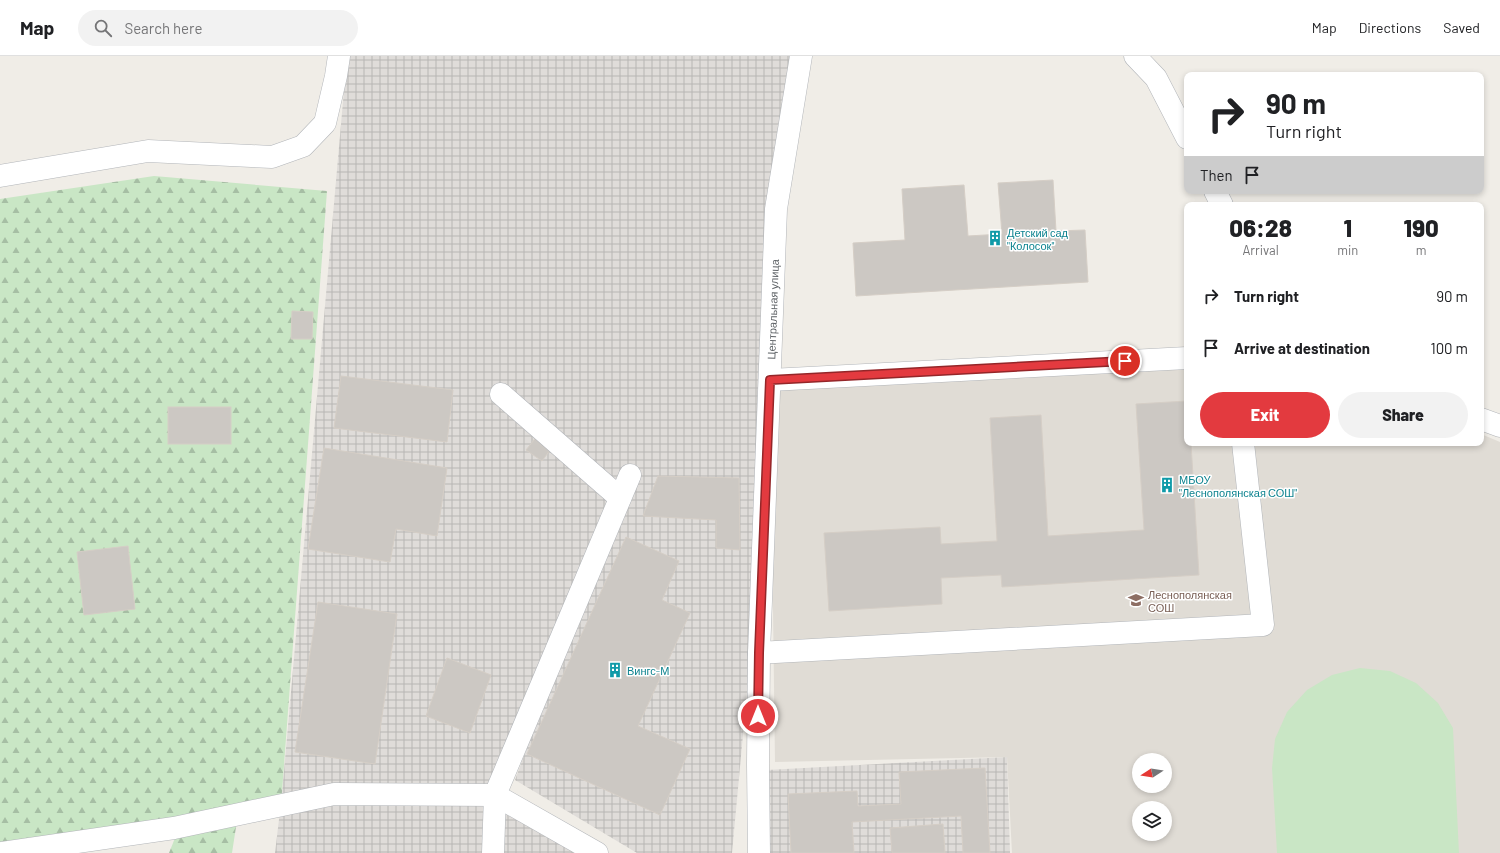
<!DOCTYPE html>
<html lang="en">
<head>
<meta charset="utf-8">
<style>
	body { margin:0; font-family:Barlow,sans-serif; background:#f2f2f2; color:#202124; height:100vh; display:flex; flex-direction:column; font-size:15px; white-space:nowrap }
	* { box-sizing:border-box; margin:0 }
	p { font-size:13px; color:#757577 }
	.icon { flex:none; width:22px; height:22px; fill:none; stroke:currentColor; stroke-width:2; stroke-linecap:round; stroke-linejoin:round }
	.map { position:relative; flex:1; overflow:hidden }
	.drawer { position:absolute; left:1184px; top:146px; width:300px; height:244px; display:flex; flex-direction:column; background:#fff; border-radius:8px; box-shadow:0 2px 6px #0003 }
	.drawer>* { flex:none }
	.banner { position:absolute; left:1184px; top:16px; width:300px; height:122px; border-radius:8px; box-shadow:0 2px 6px #0003; background:#fff; color:#202124; overflow:hidden }
	.needle { width:26px; rotate:258deg }
	.fabs { position:absolute; left:1132px; top:697px; display:grid; gap:8px }
	.fabs a { display:grid; place-items:center; width:40px; height:40px; border-radius:50%; background:#fff; box-shadow:0 2px 6px #0003; font-size:20px }
	.pin { position:absolute; display:grid; place-items:center; width:34px; height:34px; color:#fff; margin:-17px; border:2px solid #fff; border-radius:50%; box-shadow:0 1px 4px #0007 }
	.me { position:absolute; width:44px; margin:-22px; rotate:0deg; stroke-linejoin:round; filter:drop-shadow(0 0 3px #0008) }
	.turn { display:flex; align-items:center; gap:14px; height:84px; padding:0 16px; font-size:18px }
	.turn .icon { width:52px; height:52px; stroke-width:2.5 }
	.turn b { display:block; font-size:28px; line-height:34px }
	.then { display:flex; align-items:center; height:38px; padding:0 16px; background:#0003; gap:8px; font-size:15px }
	.eta { display:flex; justify-content:space-evenly; align-items:center; height:68px; text-align:center }
	.eta b { font-size:24px; font-weight:800; line-height:28px }
	.primary-button { display:flex; gap:8px; margin-top:auto; padding:8px 16px }
	.primary-button a { flex:1; height:46px; border-radius:24px; background:#e33a3f; color:#fff; font-size:16px; font-weight:800; line-height:46px; text-align:center }
	.primary-button a+a { background:#f2f2f2; color:#202124 }
	ul { padding:0; list-style:none }
	li { display:flex; align-items:center; gap:12px; height:52px; padding:0 16px }
	li div { flex:1 }
	li b { display:block; font-size:15px }
	li em { font-style:normal }
	header { display:flex; align-items:center; gap:24px; box-sizing:border-box; height:56px; padding:0 20px; background:#fff; border-bottom:1px solid #e0e0e0 }
	header strong { font-size:19px }
	nav { display:flex; gap:22px; margin-inline-start:auto; font-size:14px }
	.search { width:280px; height:36px; background:#f2f2f2; display:flex; align-items:center; gap:10px; box-sizing:border-box; padding:0 14px; border-radius:22px; color:#757577; font-size:15px }
	.map>svg:first-child { display:block }
</style>
</head>
<body>
<header>
<strong>Map</strong>
<div class="search"><svg class="icon" aria-label="search" viewBox="0 0 24 24"><circle cx="10" cy="10" r="6"/><path d="M15 15l6 6"/></svg>Search here</div>
<nav><a>Map</a><a>Directions</a><a>Saved</a></nav>
</header>
<div class="map">
<svg width="1500" height="797" viewBox="0 0 1500 797">
	<defs>
		<pattern id="industrial-grid" width="8" height="8" patternUnits="userSpaceOnUse"><rect width="8" height="8" fill="#dfdcd9"/><path d="M0 4h8M4 0v8" fill="none" stroke="#b8b6b4"/></pattern>
		<pattern id="forest-firs" width="22" height="20" patternUnits="userSpaceOnUse"><rect width="22" height="20" fill="#c9e6c5"/><path d="M5 1l3.5 6h-7zM16 11l3.5 6h-7z" fill="#a6bea4"/></pattern>
	</defs>
	<rect width="100%" height="100%" fill="#f0ede7"/>
	<g fill="url(#industrial-grid)">
		<polygon points="347,0 801,0 776,153 765,442 732,797 637,797 515,724 615,455 495,739 578,797 275,797 282,738"/>
		<polygon points="1007,701 1010,797 768,797 767,714"/>
	</g>
	<path fill="#e0dcd5" fill-rule="evenodd" d="M1187,302v85h294v-9l19,8v411h-488l-5,-96 -232,5 -5,-382zM1139,704h26v26h-26zM1139,752h26v26h-26z"/>
	<g fill="url(#forest-firs)">
		<polygon points="154,120 327,135 281,749 0,790 0,143"/>
		<polygon points="238,758 232,797 169,797 177,777"/>
	</g>
	<polygon fill="#c9e6c5" points="1360,612 1390,615 1416,627 1438,647 1453,672 1459,797 1277,797 1272,712 1275,683 1287,656 1307,634 1332,619"/>
	<g fill="#ccc8c3" stroke="#d5cec6">
		<polygon points="1053,124 1056,175 1085,174 1088,226 856,240 853,187 905,184 902,133 964,129 968,180 1002,178 998,127"/>
		<polygon points="292,255 313,256 312,283 291,283"/>
		<polygon points="341,320 453,334 447,386 334,372"/>
		<polygon points="1187,345 1187,387 1191,387 1199,519 1002,531 1001,519 941,522 942,548 829,555 824,477 940,471 941,488 997,485 990,362 1041,359 1048,480 1144,474 1136,348"/>
		<rect x="168" y="351" width="63" height="37"/>
		<polygon points="538,379 553,390 542,405 526,394"/>
		<polygon points="324,392 447,412 437,480 396,473 390,506 308,493"/>
		<polygon points="658,420 739,422 740,494 716,492 716,464 643,460"/>
		<polygon points="626,481 679,505 662,544 690,557 638,670 690,693 660,759 527,698"/>
		<polygon points="128,490 135,553 84,559 77,496"/>
		<polygon points="318,546 397,558 375,708 295,696"/>
		<polygon points="447,602 491,619 470,677 426,660"/>
		<polygon points="985,712 990,797 963,797 961,760 852,766 854,797 791,797 788,738 857,735 858,750 901,748 899,716"/>
		<polygon points="943,768 945,797 892,797 890,772"/>
	</g>
	<g fill="none" stroke-linecap="round" stroke-linejoin="round">
		<defs>
			<g id="minor">
				<polyline points="1135,0 1156,22 1187,82"/>
				<polyline points="0,120 148,95 272,101 303,90 325,67 336,20 339,0"/>
				<polyline points="1215,135 1222,149"/>
				<polyline points="770,324 1187,302"/>
				<polyline points="501,338 620,442"/>
				<polyline points="1481,363 1500,370"/>
				<polyline points="759,597 1263,569 1243,387"/>
				<polyline points="2,797 174,772 334,738 495,739 597,797"/>
				<polyline points="493,797 495,739 630,419"/>
				<path id="s1" d="M759,797l-1,-89 1,-111 17,-444 25,-153"/>
			</g>
		</defs>
		<use href="#minor" stroke="#b2b5b9" stroke-width="23"/>
		<use href="#minor" stroke="#fff" stroke-width="22"/>
	</g>
	<g fill="none" stroke-linecap="round" stroke-linejoin="round">
		<defs>
			<polyline id="route" points="758,660 759,597 770,324 1125,305"/>
		</defs>
		<use href="#route" stroke="#942629" stroke-width="10"/>
		<use href="#route" stroke="#e33a3f" stroke-width="7"/>
	</g>
	<defs>
		<symbol id="building-bare" viewBox="-9 -9 18 18"><path d="M-4-6H4V6H1V3H-1V6H-4ZM-2.5-4.3h1.7v1.8h-1.7ZM.8-4.3h1.7v1.8H.8ZM-2.5-1h1.7V.8h-1.7ZM.8-1h1.7V.8H.8Z" fill="#0f9aa8" stroke="#fff" stroke-width="2.5" paint-order="stroke"/></symbol>
		<symbol id="school-bare" viewBox="-9 -9 18 18"><path d="M0-5L7-2L0 1L-7-2ZM-4 1L0 2.5L4 1V4Q0 6-4 4Z" fill="#8d6e63" stroke="#fff" stroke-width="2.5" paint-order="stroke"/></symbol>
	</defs>
	<g fill-rule="evenodd">
		<use href="#building-bare" x="984" y="171" width="22" height="22"/>
		<use href="#building-bare" x="1156" y="418" width="22" height="22"/>
		<use href="#school-bare" x="1125" y="533" width="22" height="22"/>
		<use href="#building-bare" x="604" y="603" width="22" height="22"/>
	</g>
	<g text-anchor="middle" dominant-baseline="central" stroke-width="3" stroke-linejoin="round" paint-order="stroke">
		<g font-size="11" fill="#0d838f" stroke="#fff" text-anchor="start">
			<text x="1007" y="176">Детский сад<tspan x="1007" dy="13">"Колосок"</tspan></text>
			<text x="1179" y="423">МБОУ<tspan x="1179" dy="13">"Леснополянская СОШ"</tspan></text>
			<text x="627" y="614">Вингс-М</text>
		</g>
		<g font-size="11" fill="#5f6367" stroke="#fff">
			<text stroke="none"><textPath href="#s1" startOffset="544">Центральная улица</textPath></text>
		</g>
		<g font-size="11" fill="#785e54" stroke="#fff" text-anchor="start">
			<text x="1148" y="538">Леснополянская<tspan x="1148" dy="13">СОШ</tspan></text>
		</g>
	</g>
</svg>
<div class="fabs">
<a><svg class="needle" viewBox="-14 -14 28 28"><path d="M0-13l5 13h-10z" fill="#e53935"/><path d="M0 13l5-13h-10z" fill="#757577"/></svg></a>
<a><svg class="icon" aria-label="layers" viewBox="0 0 24 24"><path d="M12 4l9 5-9 5-9-5zM3 14l9 5 9-5"/></svg></a>
</div>
<div class="pin" style="left:1125px;top:305px;background:#d93025"><svg class="icon" aria-label="arrive" viewBox="0 0 24 24"><path d="M6 21V4h12l-3 4 3 4H6"/></svg></div>
<svg class="me" style="left:758px;top:660px" viewBox="-20 -20 40 40"><circle r="17" fill="#e33a3f" stroke="#fff" stroke-width="3"/><path d="M0-11L8 9 0 5-8 9z" fill="#fff"/></svg>
<div class="banner">
<div class="turn"><svg class="icon" aria-label="right" viewBox="0 0 24 24"><path d="M7 20v-9h11M14 6l5 5-5 5"/></svg><div><b>90 m</b>Turn right</div></div>
<div class="then">Then<svg class="icon" aria-label="arrive" viewBox="0 0 24 24"><path d="M6 21V4h12l-3 4 3 4H6"/></svg></div>
</div>
<section class="drawer">
<div class="eta">
<div><b>06:28</b><p>Arrival</p></div>
<div><b>1</b><p>min</p></div>
<div><b>190</b><p>m</p></div>
</div>
<ul>
<li><svg class="icon" aria-label="right" viewBox="0 0 24 24"><path d="M7 20v-9h11M14 6l5 5-5 5"/></svg><div><b>Turn right</b></div><em>90 m</em></li>
<li><svg class="icon" aria-label="arrive" viewBox="0 0 24 24"><path d="M6 21V4h12l-3 4 3 4H6"/></svg><div><b>Arrive at destination</b></div><em>100 m</em></li>
</ul>
<div class="primary-button"><a>Exit</a><a>Share</a></div>
</section>
</div>
</body>
</html>
